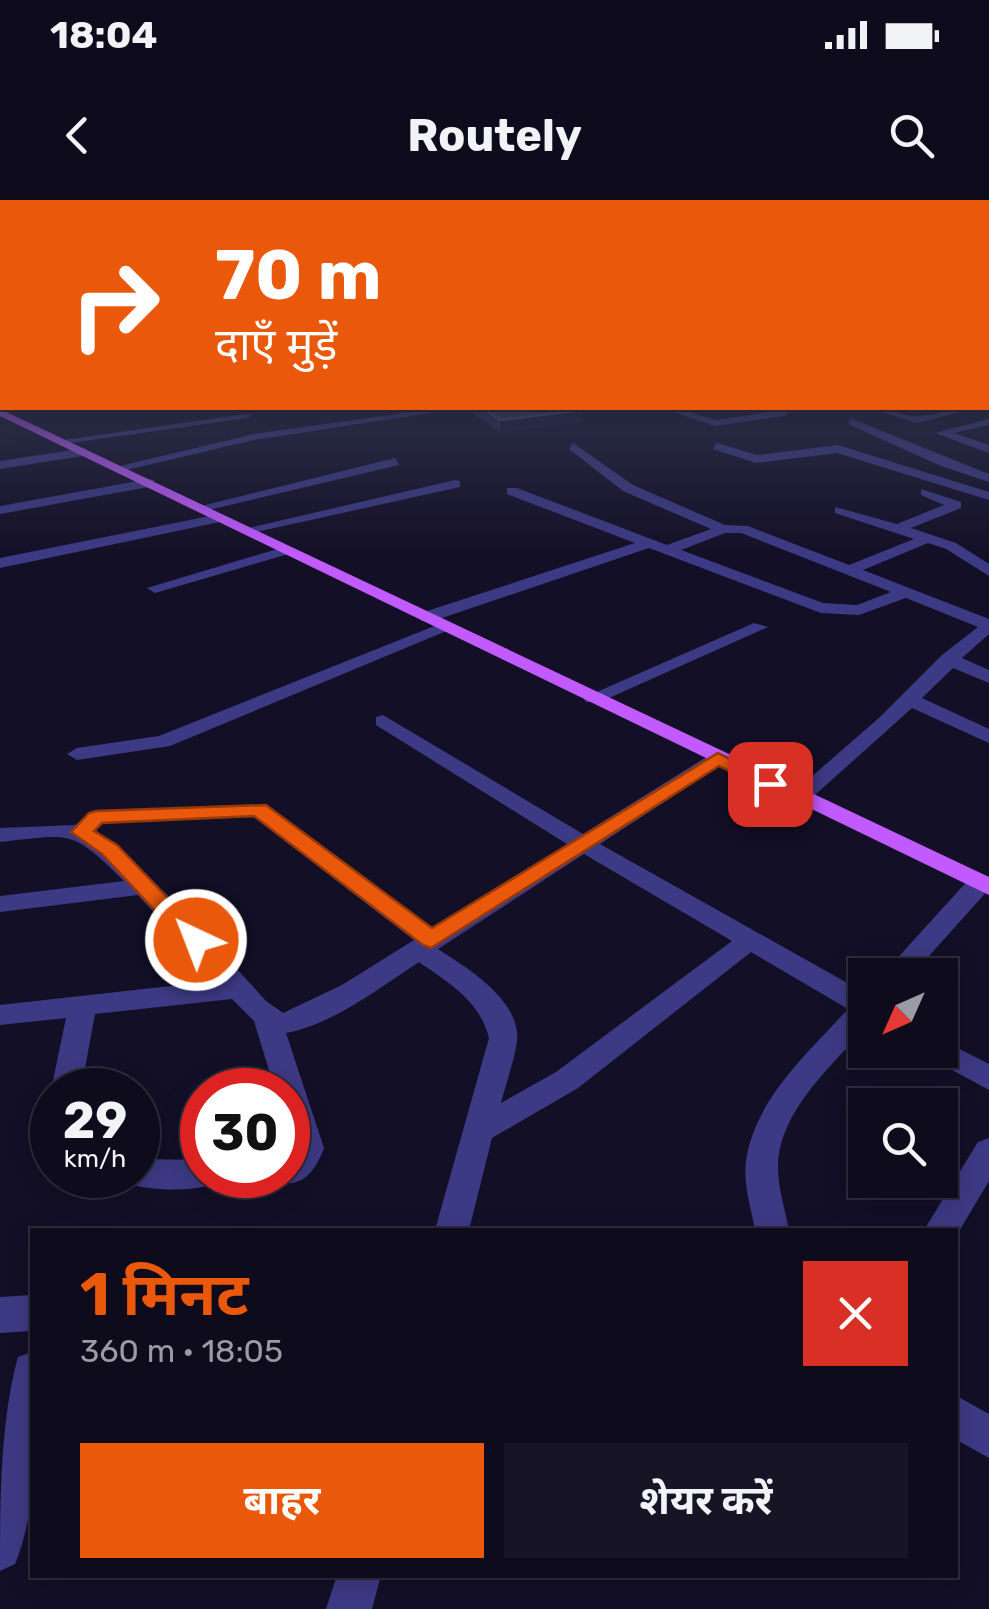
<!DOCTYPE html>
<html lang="hi">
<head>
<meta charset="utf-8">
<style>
	body { margin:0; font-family:Rubik,"Noto Sans Devanagari",sans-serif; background:#171425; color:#f1f3f6; height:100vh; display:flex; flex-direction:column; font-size:38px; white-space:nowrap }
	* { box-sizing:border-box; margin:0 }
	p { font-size:32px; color:#9b9ba3 }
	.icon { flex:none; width:55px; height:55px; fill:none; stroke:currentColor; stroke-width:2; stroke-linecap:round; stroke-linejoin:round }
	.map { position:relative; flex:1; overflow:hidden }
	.panel { position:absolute; left:30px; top:1028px; width:928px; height:350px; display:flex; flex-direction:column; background:#0e0b1c; border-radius:0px; box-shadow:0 5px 25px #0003,0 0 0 2px #2e2b3b }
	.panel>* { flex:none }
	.banner { position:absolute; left:0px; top:0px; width:990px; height:210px; box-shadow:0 5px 25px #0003,0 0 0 2px #2e2b3b; background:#ea580c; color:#fff; overflow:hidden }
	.needle { width:65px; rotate:225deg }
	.controls { position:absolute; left:848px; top:758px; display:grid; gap:20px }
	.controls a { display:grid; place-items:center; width:110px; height:110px; border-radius:0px; background:#0e0b1c; box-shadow:0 5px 25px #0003,0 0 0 2px #2e2b3b; font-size:50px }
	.speed { position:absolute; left:30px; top:868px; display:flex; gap:20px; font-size:50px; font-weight:700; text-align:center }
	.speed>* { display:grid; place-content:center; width:130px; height:130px; border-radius:50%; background:#0e0b1c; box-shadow:0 5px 25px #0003,0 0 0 2px #2e2b3b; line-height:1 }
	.speed small { font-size:25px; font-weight:400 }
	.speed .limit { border:15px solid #d22; background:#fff; color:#111 }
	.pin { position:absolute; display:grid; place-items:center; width:85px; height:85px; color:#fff; margin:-42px; border-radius:20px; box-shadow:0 5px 15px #0006 }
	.me { position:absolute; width:110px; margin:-55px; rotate:317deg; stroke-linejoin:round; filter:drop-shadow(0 0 8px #0008) }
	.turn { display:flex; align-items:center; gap:35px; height:210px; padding:0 50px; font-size:45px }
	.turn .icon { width:130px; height:130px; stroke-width:2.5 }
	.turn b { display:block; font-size:70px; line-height:85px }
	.round { display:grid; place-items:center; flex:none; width:105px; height:105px; border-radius:0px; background:#171425 }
	.headline { display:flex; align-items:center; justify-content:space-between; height:170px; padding:0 50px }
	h1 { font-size:60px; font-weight:700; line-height:75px; color:#ea580c }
	.cta { display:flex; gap:20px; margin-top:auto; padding:20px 50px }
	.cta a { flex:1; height:115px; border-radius:0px; background:#ea580c; color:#fff; font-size:40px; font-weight:700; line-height:115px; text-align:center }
	.cta a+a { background:#171425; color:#f1f3f6 }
	.status { display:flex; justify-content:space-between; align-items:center; height:70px; padding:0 50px; background:#0e0b1c; direction:ltr }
	.status svg { height:28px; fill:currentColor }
	header { display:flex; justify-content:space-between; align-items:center; height:130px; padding:0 50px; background:#0e0b1c; font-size:45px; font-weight:700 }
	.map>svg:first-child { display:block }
</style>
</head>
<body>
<div class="status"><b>18:04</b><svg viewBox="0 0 49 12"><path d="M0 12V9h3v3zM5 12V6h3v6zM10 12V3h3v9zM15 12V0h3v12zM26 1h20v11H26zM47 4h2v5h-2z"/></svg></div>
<header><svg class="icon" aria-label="back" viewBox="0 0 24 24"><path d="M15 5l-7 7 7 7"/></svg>Routely<svg class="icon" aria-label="search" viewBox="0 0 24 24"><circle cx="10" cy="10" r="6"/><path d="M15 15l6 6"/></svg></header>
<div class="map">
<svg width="989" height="1409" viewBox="0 0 989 1409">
	<rect width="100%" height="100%" fill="#130f26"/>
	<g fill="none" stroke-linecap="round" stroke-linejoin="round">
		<g fill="#3d3a85" fill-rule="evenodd">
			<polygon points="2,166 2,172 0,173 0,167"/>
			<polygon points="439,208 463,208 254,240 118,272 112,268 254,234"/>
			<polygon points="662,208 676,208 716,220 796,208 784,216 715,226"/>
			<path d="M870,208c17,-1 33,9 49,8 20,-1 38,-9 58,-8l-61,15z"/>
			<polygon points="252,213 248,218 63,244 57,241"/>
			<polygon points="852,219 989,274 989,282 941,266 848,224"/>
			<polygon points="989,219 989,225 954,233 989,245 989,253 935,233"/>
			<path d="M573,243l60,42 92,40 23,1 101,39 65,-26 -79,-26v-6l62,17 47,-19 -23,-10v-6l40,13v6l-50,20 45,15 33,21v12l-43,-27 -18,-6 -65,27 126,49v15l-27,24 27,12v13l-36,-15 -31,30 67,31v14l-77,-35 -106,95h-16l-3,-5 93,-81 62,-62 36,-28 -72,-29 -47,17 -38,-2 -172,-65 -216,73h-12v-8l214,-70 -128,-49v-6h10l150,57 44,-16 -88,-38 -54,-42zM725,333h16l150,59 -34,13 -34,-2 -142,-53z"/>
			<polygon points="717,243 757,255 838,245 989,292 989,300 837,253 756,263 713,249"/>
			<polygon points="85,248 89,255 0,269 0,261"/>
			<polygon points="395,258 399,265 200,312 193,308"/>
			<polygon points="149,279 154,280 154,286 0,314 0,306"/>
			<polygon points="455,280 460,281 460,287 247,334 240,330"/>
			<polygon points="220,314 227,318 225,321 0,368 0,358"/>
			<polygon points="287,346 294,350 292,353 155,393 147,388"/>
			<polygon points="442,423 456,427 170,546 77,560 67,554 77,548 159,536"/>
			<polygon points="754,423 768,427 600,502 586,502 583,498"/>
			<path d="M383,515l200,119 128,-80h14l3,4 -3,4 -125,82 265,149v35c-34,39 -86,83 -87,139 0,21 7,42 11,63h-34c-4,-22 -12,-46 -9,-69 9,-62 62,-108 102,-152l-97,-57 -173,136 -86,50 -23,92h-34l54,-192c-9,-37 -40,-55 -70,-76 -40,26 -85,62 -133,71l38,115c-8,22 -22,42 -48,33l-2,-6h14v-21l4,-6 -4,-15v-43h-13l-21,-69 -22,-22 -137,15 -14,76h-29v3l-1,-3 15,-72 -66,7v-20l216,-24 -78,-86 -138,17v-16l124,-15c-53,-52 -51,-47 -124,-39v-14l75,-3 22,-15 170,-5 166,123 134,-84 -191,-119v-8zM254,617l160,123 -72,45 -59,28 -17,-12 -83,-92 -87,-79 7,-7zM584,654l148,87 -176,131 -55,31c5,-20 13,-41 16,-62 4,-41 -50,-73 -79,-92z"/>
			<polygon points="980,675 989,678 989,689 912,775 882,775 971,677"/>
			<polygon points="940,839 989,864 989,890 930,858 925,850 940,850"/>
			<polygon points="989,938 989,981 955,1038 955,1030 924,1030 978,942"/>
			<path d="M138,959l64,1v15h16l-4,9c-24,8 -64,7 -88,-1l-3,-8h15z"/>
			<polygon points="32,1095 32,1131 0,1133 0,1097"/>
			<path d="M32,1152c4,63 8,153 -17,212l-15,7c0,-70 0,-148 18,-214z"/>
			<polygon points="955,1195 989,1214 989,1258 955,1239"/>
			<polygon points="337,1375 381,1375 372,1409 326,1409"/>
		</g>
		<polygon fill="#c25bff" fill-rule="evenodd" points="0,209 989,677 989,695 0,216"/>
	</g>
	<g fill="#312854">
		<polygon points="471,208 578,208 582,222 500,232 471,212"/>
		<polygon points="892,208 949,208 913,212"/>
	</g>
	<g fill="#1d163a">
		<polygon points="914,208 949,208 913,212"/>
		<polygon points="583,210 582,222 500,232 500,220"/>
	</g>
	<polygon fill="#433a66" stroke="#5a527e" stroke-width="2.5" points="482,208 578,208 583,210 500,220"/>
	<linearGradient id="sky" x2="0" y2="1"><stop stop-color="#0a0815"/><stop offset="0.45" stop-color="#333752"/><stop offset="1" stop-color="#333752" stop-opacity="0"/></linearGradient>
	<rect width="989" height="355" fill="url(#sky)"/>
	<polygon fill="#ea580c" stroke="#983908" stroke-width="2.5" points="718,553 780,584 770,590 763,588 719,566 431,748 423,745 254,616 102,623 94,631 117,645 208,740 196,748 187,745 102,654 71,632 89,613 96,611 266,605 432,728"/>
</svg>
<div class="controls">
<a><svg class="needle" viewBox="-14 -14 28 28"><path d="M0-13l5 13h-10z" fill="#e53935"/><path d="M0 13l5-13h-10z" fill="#9b9ba3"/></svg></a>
<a><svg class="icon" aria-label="search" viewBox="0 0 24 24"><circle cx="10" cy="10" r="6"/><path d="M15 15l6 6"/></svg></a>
</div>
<div class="speed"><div>29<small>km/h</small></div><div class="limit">30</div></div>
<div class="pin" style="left:770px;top:584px;background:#d93025"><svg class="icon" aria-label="arrive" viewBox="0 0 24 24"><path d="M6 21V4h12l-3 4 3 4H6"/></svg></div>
<svg class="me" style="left:196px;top:740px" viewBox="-20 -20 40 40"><circle r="17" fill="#ea580c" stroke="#fff" stroke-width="3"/><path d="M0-11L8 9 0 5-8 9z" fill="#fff"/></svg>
<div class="banner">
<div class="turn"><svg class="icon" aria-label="right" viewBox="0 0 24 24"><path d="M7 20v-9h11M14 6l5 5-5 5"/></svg><div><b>70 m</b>दाएँ मुड़ें</div></div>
</div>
<section class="panel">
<div class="headline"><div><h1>1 मिनट</h1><p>360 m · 18:05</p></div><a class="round" style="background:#d93025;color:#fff"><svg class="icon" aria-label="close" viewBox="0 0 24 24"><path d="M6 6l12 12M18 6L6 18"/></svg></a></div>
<div class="cta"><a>बाहर</a><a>शेयर करें</a></div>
</section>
</div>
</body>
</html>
